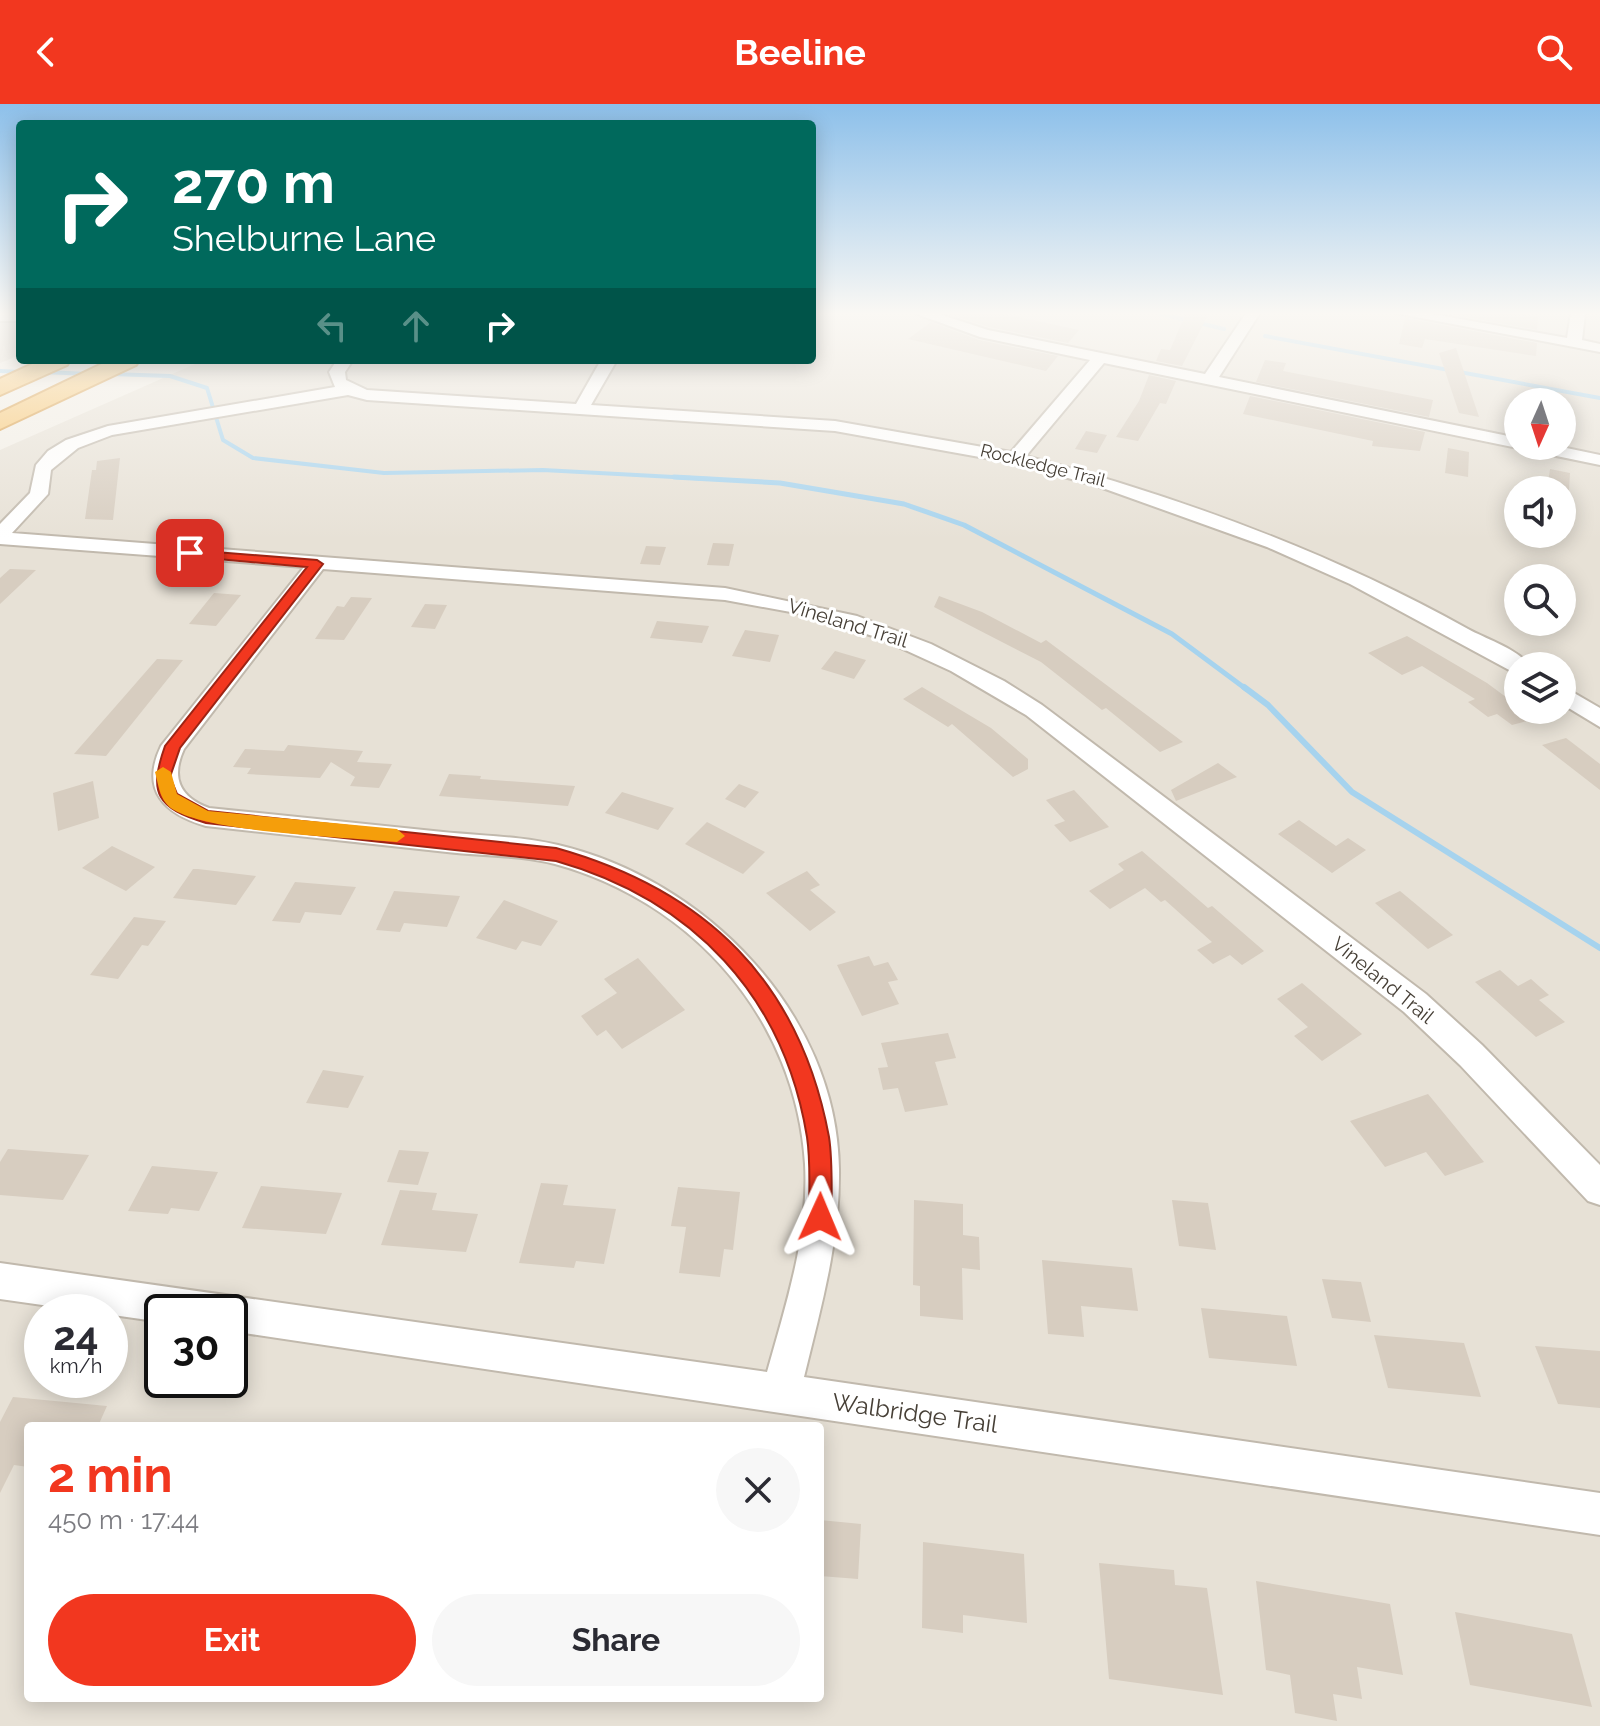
<!DOCTYPE html>
<html lang="en">
<head>
<meta charset="utf-8">
<style>
	body { margin:0; font-family:Raleway,sans-serif; background:#f7f7f7; color:#2b2b33; height:100vh; display:flex; flex-direction:column; font-size:30px; white-space:nowrap }
	* { box-sizing:border-box; margin:0 }
	p { font-size:26px; color:#7c7c81 }
	.icon { flex:none; width:44px; height:44px; fill:none; stroke:currentColor; stroke-width:2; stroke-linecap:round; stroke-linejoin:round }
	.map { position:relative; flex:1; overflow:hidden }
	.sheet { position:absolute; left:24px; top:1318px; width:800px; height:280px; display:flex; flex-direction:column; background:#fff; border-radius:8px; box-shadow:0 4px 20px #0003 }
	.sheet>* { flex:none }
	.guide { position:absolute; left:16px; top:16px; width:800px; height:244px; border-radius:8px; box-shadow:0 4px 20px #0003; background:#00695c; color:#fff; overflow:hidden }
	.needle { width:52px; rotate:183deg }
	.fabs { position:absolute; left:1504px; top:284px; display:grid; gap:16px }
	.fabs a { display:grid; place-items:center; width:72px; height:72px; border-radius:50%; background:#fff; box-shadow:0 4px 20px #0003; font-size:40px }
	.speed { position:absolute; left:24px; top:1190px; display:flex; gap:16px; font-size:40px; font-weight:700; text-align:center }
	.speed>* { display:grid; place-content:center; width:104px; height:104px; border-radius:50%; background:#fff; box-shadow:0 4px 20px #0003; line-height:1 }
	.speed small { font-size:20px; font-weight:400 }
	.speed .limit { border:4px solid #111; border-radius:12px; background:#fff; color:#111 }
	.pin { position:absolute; display:grid; place-items:center; width:68px; height:68px; color:#fff; margin:-34px; border-radius:16px; box-shadow:0 4px 12px #0006 }
	.me { position:absolute; width:88px; margin:-44px; rotate:1deg; stroke-linejoin:round; filter:drop-shadow(0 0 6px #0008) }
	.turn { display:flex; align-items:center; gap:28px; height:168px; padding:0 24px; font-size:36px }
	.turn .icon { width:104px; height:104px; stroke-width:2.5 }
	.turn b { display:block; font-size:56px; line-height:68px }
	.lanes { display:flex; align-items:center; height:76px; padding:0 24px; background:#0003; justify-content:center; gap:40px; direction:ltr }
	.lanes .off { opacity:.35 }
	.round { display:grid; place-items:center; flex:none; width:84px; height:84px; border-radius:42px; background:#f7f7f7 }
	.headline { display:flex; align-items:center; justify-content:space-between; height:136px; padding:0 24px }
	h1 { font-size:48px; font-weight:700; line-height:60px; color:#f2371f }
	.button { display:flex; gap:16px; margin-top:auto; padding:16px 24px }
	.button a { flex:1; height:92px; border-radius:48px; background:#f2371f; color:#fff; font-size:32px; font-weight:700; line-height:92px; text-align:center }
	.button a+a { background:#f7f7f7; color:#2b2b33 }
	header { display:flex; justify-content:space-between; align-items:center; height:104px; padding:0 24px; background:#f2371f; color:#fff; font-size:36px; font-weight:700 }
	.map>svg:first-child { display:block }
</style>
</head>
<body>
<header><svg class="icon" aria-label="back" viewBox="0 0 24 24"><path d="M15 5l-7 7 7 7"/></svg>Beeline<svg class="icon" aria-label="search" viewBox="0 0 24 24"><circle cx="10" cy="10" r="6"/><path d="M15 15l6 6"/></svg></header>
<div class="map">
<svg width="1600" height="1622" viewBox="0 0 1600 1622">
	<rect width="100%" height="100%" fill="#f3efe7"/>
	<g fill="#e7e1d6" fill-rule="evenodd">
		<polygon points="0,209 20,209 20,251 0,259"/>
		<path d="M812,209h788v1413h-1600v-1276l204,-90h608zM1518,298h44v44h-44zM1518,386h44v44h-44zM1518,474h44v44h-44zM1518,562h44v44h-44zM42,1208h68v68h-68zM162,1208h68v68h-68zM28,1322h792v272h-792z"/>
	</g>
	<g fill="none" stroke-linecap="round" stroke-linejoin="round">
		<g stroke="#a6d3ee" stroke-width="4">
			<polyline points="1157,209 1224,225"/>
			<polyline points="1265,232 1600,294"/>
			<polyline points="0,267 22,268"/>
			<polyline points="42,268 90,270"/>
			<polyline points="110,270 170,272 207,284 223,336 253,354 384,369 543,366 711,375"/>
		</g>
		<polyline stroke="#a6d3ee" stroke-width="5" points="674,373 780,379 904,400 964,421 1172,530 1246,585"/>
		<polyline stroke="#a6d3ee" stroke-width="6" points="1244,583 1268,601 1352,688 1600,844"/>
	</g>
	<g fill="#d7cdc0">
		<polygon points="946,209 999,209 1079,226 1068,239 989,223"/>
		<polygon points="1186,209 1209,209 1182,262 1156,257 1161,245 1170,246"/>
		<polygon points="1445,209 1522,209 1538,213 1537,226"/>
		<polygon points="1405,214 1537,239 1536,252 1425,235 1422,244 1399,240"/>
		<polygon points="931,218 979,236 1058,252 1046,267 908,235"/>
		<polygon points="1456,244 1479,313 1459,309 1439,249"/>
		<polygon points="1265,256 1286,259 1283,267 1433,296 1429,313 1256,278"/>
		<polygon points="1149,271 1176,277 1166,300 1160,299 1138,337 1116,333 1139,297"/>
		<polygon points="1250,292 1425,328 1420,347 1372,342 1373,337 1243,310"/>
		<polygon points="1086,327 1107,331 1097,349 1075,345"/>
		<polygon points="1448,344 1469,348 1468,373 1445,369"/>
		<polygon points="120,354 113,416 85,415 92,366 96,366 97,357"/>
		<polygon points="1550,365 1570,369 1569,386 1547,386"/>
		<polygon points="713,439 734,440 729,462 707,461"/>
		<polygon points="646,442 666,443 660,461 640,460"/>
		<polygon points="10,465 36,466 0,500 0,474"/>
		<polygon points="214,489 241,491 216,522 189,520"/>
		<polygon points="939,492 982,508 1041,539 1046,536 1183,638 1160,648 1106,604 1102,606 1041,558 934,503"/>
		<polygon points="351,493 372,494 344,536 315,535 337,502 344,503"/>
		<polygon points="425,500 447,501 435,525 411,523"/>
		<polygon points="657,517 709,522 702,539 650,534"/>
		<polygon points="745,526 779,531 770,558 732,552"/>
		<polygon points="1407,532 1487,579 1518,602 1518,606 1535,615 1512,621 1497,610 1488,613 1468,598 1475,595 1422,562 1402,571 1368,549"/>
		<polygon points="835,547 866,556 854,575 821,565"/>
		<polygon points="157,555 183,556 106,652 74,650"/>
		<polygon points="922,583 991,624 1028,655 1028,665 1013,673 952,620 948,623 903,595"/>
		<polygon points="1566,634 1600,660 1600,686 1542,641"/>
		<polygon points="288,641 363,647 357,658 392,660 379,684 350,682 355,673 331,658 320,674 247,670 251,664 233,663 245,645 284,647"/>
		<polygon points="1218,659 1237,673 1176,697 1171,686"/>
		<polygon points="449,670 481,672 480,675 575,682 568,702 439,692"/>
		<polygon points="93,677 99,714 58,727 53,689"/>
		<polygon points="739,680 759,688 745,704 725,695"/>
		<polygon points="1074,686 1109,723 1070,738 1054,721 1065,717 1046,696"/>
		<polygon points="622,688 674,704 658,726 605,709"/>
		<polygon points="1299,716 1336,742 1348,734 1366,746 1332,769 1278,730"/>
		<polygon points="707,718 765,748 743,770 685,740"/>
		<polygon points="112,742 155,763 126,787 82,764"/>
		<polygon points="1142,747 1208,804 1212,802 1264,847 1242,861 1230,851 1213,860 1197,846 1212,838 1165,796 1161,798 1145,784 1110,805 1089,787 1124,766 1118,760"/>
		<polygon points="193,765 198,765 256,772 236,801 173,794"/>
		<polygon points="807,767 820,781 810,786 836,808 810,827 766,789"/>
		<polygon points="295,778 356,783 341,811 305,808 300,819 272,817"/>
		<polygon points="394,787 460,792 447,823 404,819 400,828 376,826"/>
		<polygon points="1400,787 1453,831 1428,845 1375,799"/>
		<polygon points="504,796 558,817 541,842 522,837 516,846 476,834"/>
		<polygon points="134,813 166,817 148,842 142,841 118,875 90,871"/>
		<polygon points="869,852 874,862 888,858 898,876 888,878 899,900 862,912 837,861"/>
		<polygon points="638,854 685,906 622,945 606,926 597,932 581,912 617,889 604,875"/>
		<polygon points="1500,866 1518,882 1531,875 1549,891 1539,896 1565,918 1536,933 1475,878"/>
		<polygon points="1302,879 1362,930 1322,957 1294,932 1308,923 1277,895"/>
		<polygon points="948,929 956,954 935,958 948,1001 905,1008 898,984 883,986 878,964 888,963 881,939"/>
		<polygon points="323,966 364,972 348,1004 306,999"/>
		<polygon points="1428,990 1484,1058 1445,1072 1426,1048 1385,1063 1350,1017"/>
		<polygon points="8,1045 89,1051 63,1096 0,1091 0,1058"/>
		<polygon points="399,1046 429,1048 418,1081 387,1078"/>
		<polygon points="152,1062 218,1068 199,1107 171,1104 168,1110 128,1107"/>
		<polygon points="541,1079 568,1081 563,1101 616,1105 604,1160 576,1157 574,1164 519,1159"/>
		<polygon points="261,1082 342,1089 326,1130 242,1124"/>
		<polygon points="678,1083 740,1088 733,1146 724,1145 720,1173 679,1169 686,1123 671,1122"/>
		<polygon points="400,1086 437,1089 432,1106 478,1110 466,1148 381,1141"/>
		<polygon points="914,1096 963,1100 963,1131 979,1133 980,1166 962,1164 963,1216 920,1212 920,1182 913,1181"/>
		<polygon points="1172,1096 1208,1099 1216,1146 1179,1142"/>
		<polygon points="1042,1156 1132,1164 1138,1207 1081,1202 1084,1233 1048,1230"/>
		<polygon points="1322,1175 1361,1178 1371,1218 1332,1214"/>
		<polygon points="1201,1204 1287,1212 1297,1262 1209,1254"/>
		<polygon points="1374,1231 1464,1239 1481,1293 1388,1284"/>
		<polygon points="1535,1242 1600,1247 1600,1304 1558,1300"/>
		<polygon points="13,1293 107,1302 98,1322 28,1322 28,1363 14,1361 0,1389 0,1318"/>
		<polygon points="820,1416 861,1420 858,1475 820,1472"/>
		<polygon points="923,1438 1024,1450 1027,1519 963,1511 963,1529 922,1524"/>
		<polygon points="1099,1459 1174,1466 1175,1481 1207,1484 1223,1591 1109,1575"/>
		<polygon points="1256,1477 1390,1500 1403,1571 1357,1563 1362,1595 1333,1590 1337,1617 1295,1609 1290,1571 1266,1566"/>
		<polygon points="1455,1508 1572,1530 1592,1603 1470,1581"/>
	</g>
	<g fill="none" stroke-linecap="round" stroke-linejoin="round">
		<defs>
			<g id="minor">
				<rect x="0" y="209" width="20" height="8"/>
				<path d="M914,209h22l52,17 217,44 41,-61h14l-41,64 299,61v8h39l43,9v10l-496,-102 -78,93c154,41 302,95 442,173 18,10 50,20 62,37h-12v7l-7,-2 -161,-87 -83,-37 -170,-61 -84,-23 -178,-32 -468,-31 -19,-5 -236,40 -34,13 -27,22 -3,24 -36,39 713,55 132,28 74,28 73,37 38,24 384,289 56,51 118,120v40l-12,-4 -128,-136 -56,-53 -378,-297 -75,-44 -72,-33 -72,-23 -82,-15 -402,-31 -139,180c-13,28 -5,48 25,59 78,8 156,16 234,24 38,4 78,4 115,13 146,34 279,168 281,324 1,73 -18,138 -35,208l796,116v42l-1370,-204v-19h-68v10l-162,-23v-36l767,109c19,-68 42,-137 38,-208 -9,-144 -111,-262 -250,-300 -34,-9 -73,-8 -108,-12 -80,-9 -161,-17 -241,-26 -42,-12 -66,-36 -45,-80l143,-179 -304,-23v-20l30,-31 6,-28 12,-14 18,-11 42,-14 227,-39 -6,-15 8,-12h16l-8,12 1,8 21,10 209,14 25,-44h16l-26,45 244,16 176,31 79,-92 -110,-23z"/>
				<polygon points="1395,209 1427,209 1567,234 1571,209 1585,209 1582,236 1600,240 1600,248"/>
				<polygon points="1562,582 1600,604 1600,623 1562,600"/>
			</g>
			<g id="highway">
				<polygon points="41,256 70,256 67,261 0,291 0,275"/>
				<polygon points="110,256 139,256 136,261 0,325 0,309"/>
			</g>
		</defs>
		<use href="#minor" stroke="#c1b9ad" stroke-width="4"/>
		<use href="#highway" stroke="#d8993d" stroke-width="4"/>
		<use href="#minor" fill="#fff" fill-rule="evenodd"/>
		<use href="#highway" fill="#f8c56d" fill-rule="evenodd"/>
	</g>
	<linearGradient id="sky" x2="0" y2="1"><stop stop-color="#8dc0ea"/><stop offset="0.48" stop-color="#faf8f4"/><stop offset="1" stop-color="#faf8f4" stop-opacity="0"/></linearGradient>
	<rect width="1600" height="436" fill="url(#sky)"/>
	<path fill="#f2371f" stroke="#9d2414" stroke-width="2" d="M190,446l127,10 6,4 -143,184 -10,29 7,17 31,17 348,37c150,42 244,133 273,289 4,26 2,54 3,80l-4,8 -8,3 -8,-3 -3,-8c0,-26 2,-54 -2,-80 -23,-141 -114,-237 -251,-276l-350,-38c-49,-15 -58,-29 -41,-77l142,-179 -122,-11v-5z"/>
	<path fill="#f59e0b" d="M163,663l8,5 6,22 31,17 189,18 8,7 -8,6c-51,-5 -184,-9 -223,-32 -14,-8 -15,-23 -19,-38z"/>
	<g text-anchor="middle" dominant-baseline="central" stroke-width="6" stroke-linejoin="round" paint-order="stroke">
		<g font-size="18" fill="#463f36" stroke="#fff">
			<text transform="translate(1043 361) rotate(14)">Rockledge Trail</text>
		</g>
		<g font-size="20" fill="#463f36" stroke="#fff">
			<text transform="translate(848 519) rotate(17)">Vineland Trail</text>
			<text transform="translate(1383 876) rotate(39)">Vineland Trail</text>
		</g>
		<g font-size="24" fill="#463f36" stroke="#fff">
			<text transform="translate(915 1309) rotate(8)">Walbridge Trail</text>
		</g>
	</g>
</svg>
<div class="fabs">
<a><svg class="needle" viewBox="-14 -14 28 28"><path d="M0-13l5 13h-10z" fill="#e53935"/><path d="M0 13l5-13h-10z" fill="#7c7c81"/></svg></a>
<a><svg class="icon" aria-label="sound" viewBox="0 0 24 24"><path d="M4 9h4l5-4v14l-5-4H4zM17 9q2 3 0 6"/></svg></a>
<a><svg class="icon" aria-label="search" viewBox="0 0 24 24"><circle cx="10" cy="10" r="6"/><path d="M15 15l6 6"/></svg></a>
<a><svg class="icon" aria-label="layers" viewBox="0 0 24 24"><path d="M12 4l9 5-9 5-9-5zM3 14l9 5 9-5"/></svg></a>
</div>
<div class="speed"><div>24<small>km/h</small></div><div class="limit">30</div></div>
<div class="pin" style="left:190px;top:449px;background:#d93025"><svg class="icon" aria-label="arrive" viewBox="0 0 24 24"><path d="M6 21V4h12l-3 4 3 4H6"/></svg></div>
<svg class="me" style="left:820px;top:1113px" viewBox="-20 -20 40 40"><path d="M0-17L14 15 0 8-14 15z" fill="#f2371f" stroke="#fff" stroke-width="4"/></svg>
<div class="guide">
<div class="turn"><svg class="icon" aria-label="right" viewBox="0 0 24 24"><path d="M7 20v-9h11M14 6l5 5-5 5"/></svg><div><b>270 m</b>Shelburne Lane</div></div>
<div class="lanes"><svg class="icon off" aria-label="left" viewBox="0 0 24 24"><path d="M17 20v-9H6M10 6l-5 5 5 5"/></svg><svg class="icon off" aria-label="ahead" viewBox="0 0 24 24"><path d="M12 20V5M6 11l6-6 6 6"/></svg><svg class="icon" aria-label="right" viewBox="0 0 24 24"><path d="M7 20v-9h11M14 6l5 5-5 5"/></svg></div>
</div>
<section class="sheet">
<div class="headline"><div><h1>2 min</h1><p>450 m · 17:44</p></div><a class="round"><svg class="icon" aria-label="close" viewBox="0 0 24 24"><path d="M6 6l12 12M18 6L6 18"/></svg></a></div>
<div class="button"><a>Exit</a><a>Share</a></div>
</section>
</div>
</body>
</html>
